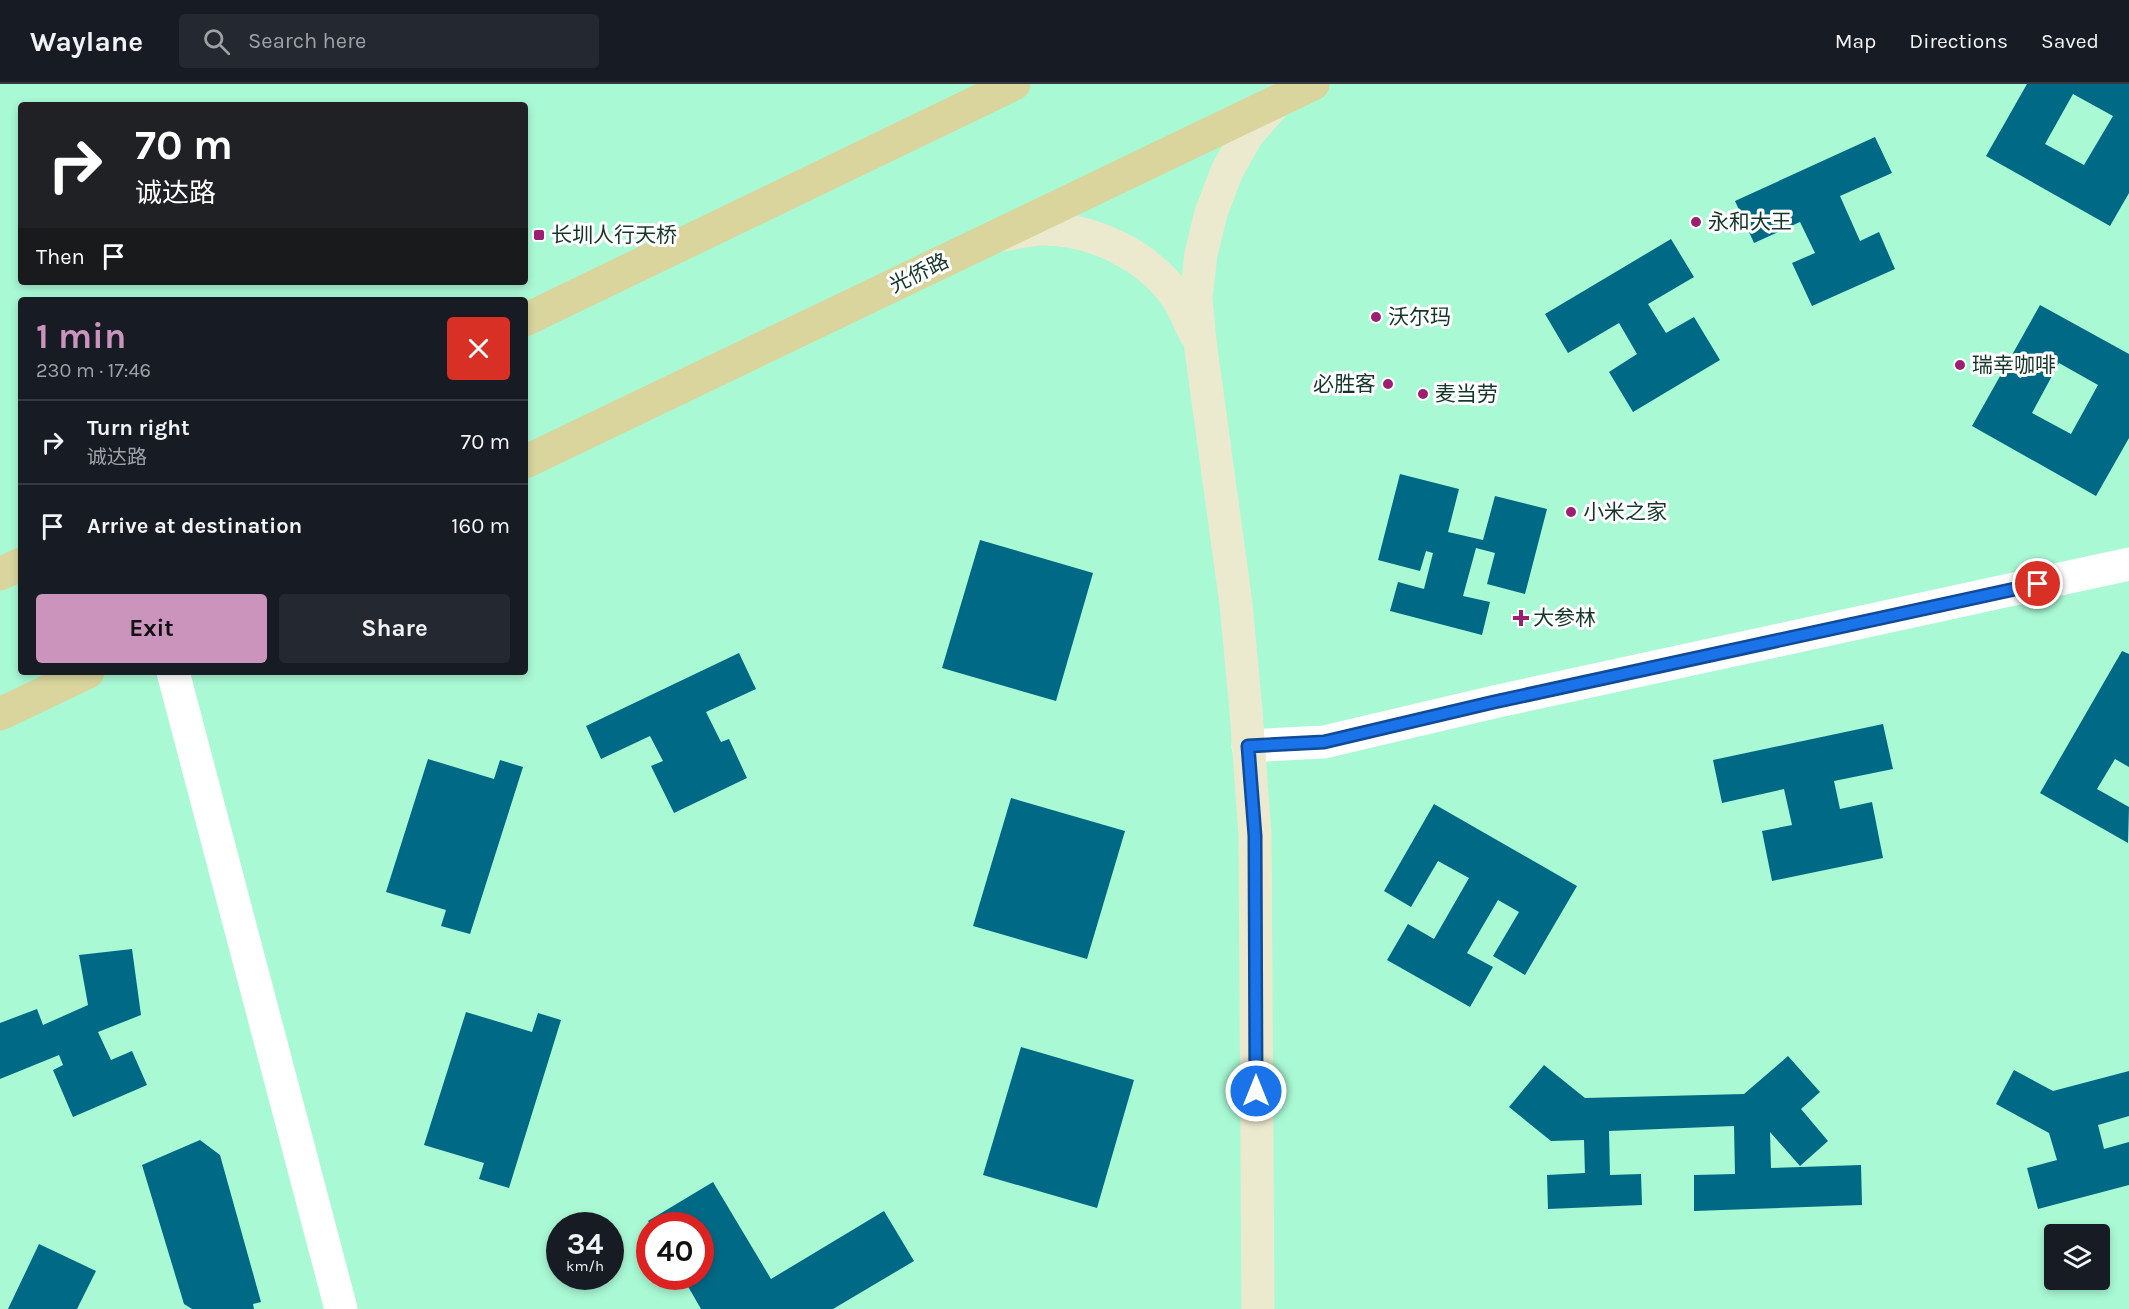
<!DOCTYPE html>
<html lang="en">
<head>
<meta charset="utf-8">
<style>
	body { margin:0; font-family:Karla,"Noto Sans SC",sans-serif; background:#242831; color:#f1f3f6; height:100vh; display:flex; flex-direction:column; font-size:22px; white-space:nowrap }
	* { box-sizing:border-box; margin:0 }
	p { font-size:20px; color:#9ea1a6 }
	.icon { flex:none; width:33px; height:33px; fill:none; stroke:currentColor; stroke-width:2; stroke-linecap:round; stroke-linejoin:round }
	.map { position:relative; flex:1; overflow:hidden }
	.drawer { position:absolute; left:18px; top:213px; width:510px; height:378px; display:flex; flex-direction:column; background:#171b24; border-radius:6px; box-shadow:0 3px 9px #0003 }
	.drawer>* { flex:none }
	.top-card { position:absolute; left:18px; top:18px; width:510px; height:183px; border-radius:6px; box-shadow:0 3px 9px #0003; background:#202124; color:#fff; overflow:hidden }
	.fabs { position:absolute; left:2044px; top:1140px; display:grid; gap:12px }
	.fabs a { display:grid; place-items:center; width:66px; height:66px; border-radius:6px; background:#171b24; box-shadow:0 3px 9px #0003; font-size:30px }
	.speed { position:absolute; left:546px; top:1128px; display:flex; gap:12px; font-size:30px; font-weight:700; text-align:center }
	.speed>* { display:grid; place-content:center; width:78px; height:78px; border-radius:50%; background:#171b24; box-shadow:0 3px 9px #0003; line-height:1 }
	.speed small { font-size:15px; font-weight:400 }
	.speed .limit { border:9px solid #d22; background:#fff; color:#111 }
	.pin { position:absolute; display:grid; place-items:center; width:51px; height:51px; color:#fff; margin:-26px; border:3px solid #fff; border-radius:50%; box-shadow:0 2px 6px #0007 }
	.me { position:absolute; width:66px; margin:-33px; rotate:0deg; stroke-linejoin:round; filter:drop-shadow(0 0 4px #0008) }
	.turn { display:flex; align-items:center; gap:21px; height:126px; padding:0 18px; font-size:27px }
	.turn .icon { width:78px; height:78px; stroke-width:2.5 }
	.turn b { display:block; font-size:42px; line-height:51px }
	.then { display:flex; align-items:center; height:57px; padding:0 18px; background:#0003; gap:12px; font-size:22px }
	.round { display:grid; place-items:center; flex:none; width:63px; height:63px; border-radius:6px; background:#242831 }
	.head { display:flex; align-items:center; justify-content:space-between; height:102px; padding:0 18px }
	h1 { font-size:36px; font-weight:700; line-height:45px; color:#cb94bc }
	.cta { display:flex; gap:12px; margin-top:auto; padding:12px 18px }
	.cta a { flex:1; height:69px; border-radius:6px; background:#cb94bc; color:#111; font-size:24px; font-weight:700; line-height:69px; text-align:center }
	.cta a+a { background:#242831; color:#f1f3f6 }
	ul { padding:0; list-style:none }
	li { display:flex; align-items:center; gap:18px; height:84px; padding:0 18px; border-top:2px solid #363941 }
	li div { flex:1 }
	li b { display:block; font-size:22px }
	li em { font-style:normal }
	header { display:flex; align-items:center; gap:36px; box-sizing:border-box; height:84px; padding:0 30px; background:#171b24; border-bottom:2px solid #363941 }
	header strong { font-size:28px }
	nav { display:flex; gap:33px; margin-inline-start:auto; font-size:21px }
	.search { width:420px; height:54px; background:#242831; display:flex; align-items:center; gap:15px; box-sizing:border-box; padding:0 21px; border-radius:6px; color:#9ea1a6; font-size:22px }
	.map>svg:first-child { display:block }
</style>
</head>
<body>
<header>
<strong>Waylane</strong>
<div class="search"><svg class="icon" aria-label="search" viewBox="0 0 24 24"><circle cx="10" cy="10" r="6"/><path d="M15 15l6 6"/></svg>Search here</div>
<nav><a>Map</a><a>Directions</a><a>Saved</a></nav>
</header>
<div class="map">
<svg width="2129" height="1225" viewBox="0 0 2129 1225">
	<rect width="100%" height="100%" fill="#a9f9d5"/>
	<g fill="#006986" fill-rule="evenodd">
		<path d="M2027,0h102v109l-19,33 -124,-70zM2073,10l40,22 -29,49 -39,-21z"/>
		<polygon points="1875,53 1892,89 1840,112 1860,157 1879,148 1895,185 1812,222 1792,179 1815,169 1800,138 1754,159 1735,117"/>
		<polygon points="1671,155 1694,193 1648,220 1666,249 1694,233 1720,276 1633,328 1609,288 1637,270 1619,239 1568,269 1545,230"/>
		<path d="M2040,221l89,49v84l-33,58 -124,-70zM2059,279l39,22 -27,49 -39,-21z"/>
		<polygon points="1400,390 1459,405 1448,448 1483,456 1495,412 1547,425 1525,510 1487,500 1495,469 1476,464 1463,512 1490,518 1482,551 1390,527 1398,498 1424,505 1433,469 1426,467 1420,487 1378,476"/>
		<polygon points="980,456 1093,489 1056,617 942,584"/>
		<polygon points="2122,567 2129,570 2129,683 2115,675 2097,705 2129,723 2128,759 2040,709"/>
		<polygon points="739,569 756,605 706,628 721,658 729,655 747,694 674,729 651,682 663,677 650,652 601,675 586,642"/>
		<polygon points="1883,640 1893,685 1834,697 1840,725 1872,718 1883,774 1772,797 1762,747 1792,741 1784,705 1722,719 1713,676"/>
		<polygon points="428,675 494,695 500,676 523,683 470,850 441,842 446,826 386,808"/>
		<polygon points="1011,714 1125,747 1087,875 973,842"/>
		<polygon points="1434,720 1577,802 1525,891 1493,872 1519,828 1498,816 1467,869 1493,883 1470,923 1387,876 1408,840 1434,855 1469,794 1438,777 1411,823 1384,807"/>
		<polygon points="132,865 141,931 98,948 111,976 132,967 147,1001 73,1033 53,986 63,981 59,971 0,995 0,939 37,925 43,941 88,921 79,871"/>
		<polygon points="466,928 532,948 538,929 561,936 509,1104 479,1095 484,1079 424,1061"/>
		<polygon points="1021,963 1134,996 1097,1124 983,1091"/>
		<polygon points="1788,972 1820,1008 1801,1025 1828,1057 1800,1082 1770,1048 1771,1084 1861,1081 1862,1121 1694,1127 1694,1091 1735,1090 1734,1042 1609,1047 1610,1091 1641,1090 1642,1121 1548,1125 1547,1091 1585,1089 1584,1056 1551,1057 1509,1023 1544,981 1585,1014 1744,1010"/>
		<polygon points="2014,986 2053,1007 2129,987 2129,1032 2098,1041 2104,1065 2129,1058 2129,1101 2038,1125 2027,1084 2057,1076 2049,1049 1996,1020"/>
		<polygon points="200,1056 220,1071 261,1218 253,1220 254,1225 192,1225 184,1220 142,1081"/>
		<polygon points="713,1098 771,1195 884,1127 914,1177 833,1225 701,1225 682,1192 700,1192 700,1142 651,1142 648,1137"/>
		<polygon points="39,1160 96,1187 77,1225 8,1225"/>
	</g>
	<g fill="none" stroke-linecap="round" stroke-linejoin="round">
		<g stroke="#fff" stroke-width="33">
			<polyline points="173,588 341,1225"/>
			<polyline points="1248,662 1324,658 1494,618 2129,480"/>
		</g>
		<g stroke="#eceace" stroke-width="33">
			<path d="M1002,151c12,-2 25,-5 37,-6 52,-2 111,27 139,70 7,11 11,23 17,34"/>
			<polyline points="1258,1225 1255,752 1246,627 1236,520 1200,258 1196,214 1201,170 1211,129 1227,87 1247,51 1277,17"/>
		</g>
		<g stroke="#d9d59d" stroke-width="33">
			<polyline points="525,236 1014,0"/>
			<polyline points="525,378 1313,0"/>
			<polyline points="0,490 21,480"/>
			<polyline points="0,630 88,588"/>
		</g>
	</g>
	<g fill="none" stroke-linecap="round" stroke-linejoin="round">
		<defs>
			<polyline id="route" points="1256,1007 1255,752 1248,662 1324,658 1494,618 2038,500"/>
		</defs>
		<use href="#route" stroke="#114b97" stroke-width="15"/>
		<use href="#route" stroke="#1a73e8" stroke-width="10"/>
	</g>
	<g fill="#9d1f74" stroke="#fff" stroke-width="2">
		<circle cx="1696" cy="138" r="6"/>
		<rect x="533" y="145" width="12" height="12" rx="3"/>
		<circle cx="1376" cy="233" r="6"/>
		<circle cx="1960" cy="281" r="6"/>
		<circle cx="1388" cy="300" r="6"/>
		<circle cx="1423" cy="310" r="6"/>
		<circle cx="1571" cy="428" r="6"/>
		<path d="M1518 525h6v6h6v6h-6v6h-6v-6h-6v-6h6z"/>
	</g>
	<g text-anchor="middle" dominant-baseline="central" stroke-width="6" stroke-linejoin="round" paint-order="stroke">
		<g font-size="21" fill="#153629" stroke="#fff" text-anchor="start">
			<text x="1708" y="138">永和大王</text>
			<text x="551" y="151">长圳人行天桥</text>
			<text x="1388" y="233">沃尔玛</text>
			<text x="1972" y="281">瑞幸咖啡</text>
			<text x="1376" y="300" text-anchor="end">必胜客</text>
			<text x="1435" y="310">麦当劳</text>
			<text x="1583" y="428">小米之家</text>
			<text x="1533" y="534">大参林</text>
		</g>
		<g font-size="21" fill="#153629" stroke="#fff">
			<text transform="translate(919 189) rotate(-26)">光侨路</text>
		</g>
	</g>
</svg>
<div class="fabs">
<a><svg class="icon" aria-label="layers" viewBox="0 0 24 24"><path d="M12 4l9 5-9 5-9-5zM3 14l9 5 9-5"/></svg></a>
</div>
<div class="speed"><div>34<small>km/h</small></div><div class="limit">40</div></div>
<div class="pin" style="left:2038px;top:500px;background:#d93025"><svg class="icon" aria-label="arrive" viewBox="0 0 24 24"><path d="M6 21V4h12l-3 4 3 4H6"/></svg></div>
<svg class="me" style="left:1256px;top:1007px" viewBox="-20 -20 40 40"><circle r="17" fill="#1a73e8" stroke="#fff" stroke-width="3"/><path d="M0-11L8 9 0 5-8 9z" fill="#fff"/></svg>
<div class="top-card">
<div class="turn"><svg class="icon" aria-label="right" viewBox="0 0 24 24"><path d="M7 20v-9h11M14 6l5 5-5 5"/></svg><div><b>70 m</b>诚达路</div></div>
<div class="then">Then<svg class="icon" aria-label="arrive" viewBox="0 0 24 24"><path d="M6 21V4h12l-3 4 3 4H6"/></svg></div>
</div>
<section class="drawer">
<div class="head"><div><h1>1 min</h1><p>230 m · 17:46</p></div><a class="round" style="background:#d93025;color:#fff"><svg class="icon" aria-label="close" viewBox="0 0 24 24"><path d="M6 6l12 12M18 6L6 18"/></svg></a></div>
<ul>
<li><svg class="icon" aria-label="right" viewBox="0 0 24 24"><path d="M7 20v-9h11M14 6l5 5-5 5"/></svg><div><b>Turn right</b><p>诚达路</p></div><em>70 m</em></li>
<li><svg class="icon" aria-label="arrive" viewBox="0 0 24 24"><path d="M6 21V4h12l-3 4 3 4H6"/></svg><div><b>Arrive at destination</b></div><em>160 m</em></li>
</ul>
<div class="cta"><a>Exit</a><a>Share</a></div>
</section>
</div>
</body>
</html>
